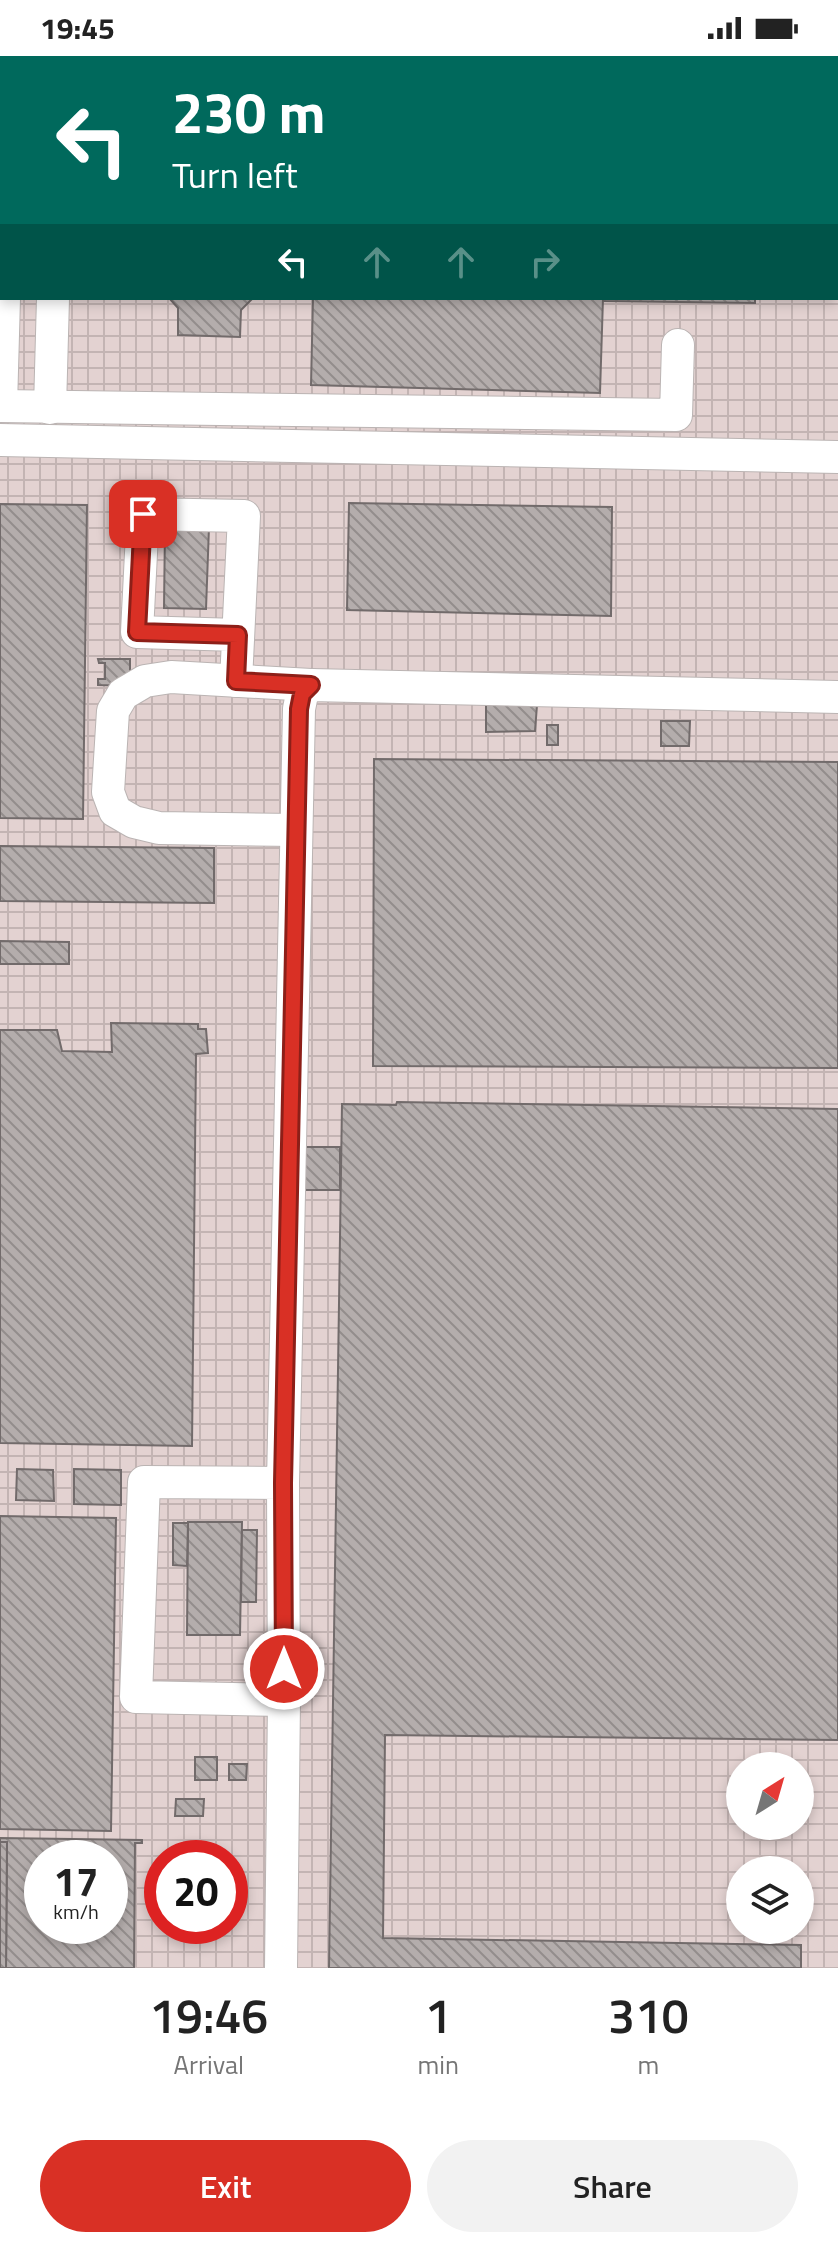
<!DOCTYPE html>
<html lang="en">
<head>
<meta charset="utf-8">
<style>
	body { margin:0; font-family:"Titillium Web",sans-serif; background:#f2f2f2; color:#222; height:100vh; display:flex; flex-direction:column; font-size:30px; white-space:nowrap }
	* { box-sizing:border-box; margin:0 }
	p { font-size:26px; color:#767676 }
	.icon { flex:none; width:44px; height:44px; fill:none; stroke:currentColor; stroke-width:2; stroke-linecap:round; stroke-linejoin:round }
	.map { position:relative; height:1912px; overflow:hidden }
	.details { display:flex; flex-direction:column; background:#fff; flex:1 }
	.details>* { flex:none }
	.top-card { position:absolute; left:0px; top:0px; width:838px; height:244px; box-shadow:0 4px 12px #0003; background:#00695c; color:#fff; overflow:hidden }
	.needle { width:52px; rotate:37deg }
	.buttons { position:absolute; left:726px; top:1696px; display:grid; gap:16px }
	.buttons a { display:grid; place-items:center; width:88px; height:88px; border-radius:50%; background:#fff; box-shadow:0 4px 12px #0003; font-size:40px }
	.speed { position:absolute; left:24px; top:1784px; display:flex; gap:16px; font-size:40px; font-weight:700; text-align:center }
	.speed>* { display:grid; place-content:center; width:104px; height:104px; border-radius:50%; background:#fff; box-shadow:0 4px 12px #0003; line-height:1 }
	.speed small { font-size:20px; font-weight:400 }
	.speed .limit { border:12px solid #d22; background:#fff; color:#111 }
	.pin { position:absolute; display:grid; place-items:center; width:68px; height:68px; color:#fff; margin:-34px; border-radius:16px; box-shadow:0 4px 12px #0006 }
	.me { position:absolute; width:88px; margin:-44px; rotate:0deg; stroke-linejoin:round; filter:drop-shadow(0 0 6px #0008) }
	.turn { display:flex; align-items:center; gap:28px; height:168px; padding:0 40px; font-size:36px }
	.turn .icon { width:104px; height:104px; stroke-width:2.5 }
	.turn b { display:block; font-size:56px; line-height:68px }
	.lanes { display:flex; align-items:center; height:76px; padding:0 40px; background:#0003; justify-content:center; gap:40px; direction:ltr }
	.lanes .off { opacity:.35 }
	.eta { display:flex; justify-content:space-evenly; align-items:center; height:136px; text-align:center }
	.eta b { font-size:48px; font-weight:600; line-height:56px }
	.primary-button { display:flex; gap:16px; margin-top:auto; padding:16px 40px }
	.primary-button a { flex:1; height:92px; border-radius:48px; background:#d93025; color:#fff; font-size:32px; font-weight:600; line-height:92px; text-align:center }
	.primary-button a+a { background:#f2f2f2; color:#222 }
	.status { display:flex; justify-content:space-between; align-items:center; height:56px; padding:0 40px; background:#fff; direction:ltr }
	.status svg { height:22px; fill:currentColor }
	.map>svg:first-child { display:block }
</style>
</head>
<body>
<div class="status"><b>19:45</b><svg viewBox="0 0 49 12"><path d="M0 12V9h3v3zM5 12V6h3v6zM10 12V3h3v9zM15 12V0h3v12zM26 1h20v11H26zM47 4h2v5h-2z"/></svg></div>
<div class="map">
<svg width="838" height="1912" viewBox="0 0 838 1912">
	<defs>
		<pattern id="industrial-grid" width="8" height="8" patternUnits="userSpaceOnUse" patternTransform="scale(2)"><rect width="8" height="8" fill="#e3d2d1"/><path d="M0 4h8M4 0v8" fill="none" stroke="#c3b4b3"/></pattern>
		<pattern id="building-back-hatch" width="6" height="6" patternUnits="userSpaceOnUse" patternTransform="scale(2)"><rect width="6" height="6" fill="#b4adac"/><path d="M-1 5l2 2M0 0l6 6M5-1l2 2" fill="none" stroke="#938d8c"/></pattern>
	</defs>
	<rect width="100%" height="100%" fill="#e7e0df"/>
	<path fill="url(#industrial-grid)" fill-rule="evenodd" d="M0,0h838v1912h-838zM2,2h834v240h-834zM740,1710h60v60h-60zM42,1802h68v68h-68zM162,1802h68v68h-68zM740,1814h60v60h-60z"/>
	<g fill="url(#building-back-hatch)" stroke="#726b6b" stroke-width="2" fill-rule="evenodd">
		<polygon points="133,0 761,0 133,2"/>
		<polygon points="762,0 838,0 838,166 836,2 762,2"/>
		<polygon points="169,242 253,242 241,254 240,281 178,279 178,252"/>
		<polygon points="313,242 603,242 600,337 311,329"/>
		<polygon points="603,242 755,242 755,247 603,245"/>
		<polygon points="349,447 612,451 611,560 347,554"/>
		<polygon points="0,448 87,449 83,763 0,762"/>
		<polygon points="165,471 209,471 206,553 164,552"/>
		<polygon points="98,603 130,603 130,630 98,629 98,623 105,623 105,607 99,607"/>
		<polygon points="486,649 537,649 535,675 486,676"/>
		<polygon points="661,665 690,665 689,690 661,690"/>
		<rect x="547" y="669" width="11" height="20"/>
		<polygon points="374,703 838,706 838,1012 373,1010"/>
		<polygon points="0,790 214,792 214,847 0,845"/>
		<polygon points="0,885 69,886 69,908 0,908"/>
		<polygon points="111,967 198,968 198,973 206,973 208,997 196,998 192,1390 0,1387 0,974 57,974 62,995 112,996"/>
		<polygon points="397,1046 838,1053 838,1684 385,1679 383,1882 801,1889 801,1912 329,1912 342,1048 396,1049"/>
		<rect x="290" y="1091" width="50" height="43"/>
		<polygon points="17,1413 53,1414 54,1445 16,1444"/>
		<polygon points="74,1413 121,1414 121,1449 74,1448"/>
		<polygon points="0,1460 116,1462 111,1775 0,1773"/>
		<polygon points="188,1466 242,1466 240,1579 187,1579"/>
		<polygon points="173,1467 188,1467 187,1510 173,1509"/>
		<polygon points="242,1474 257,1474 256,1546 241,1546"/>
		<rect x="195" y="1701" width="22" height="23"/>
		<polygon points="229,1708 247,1708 246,1724 229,1724"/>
		<polygon points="176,1743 204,1743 203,1760 175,1760"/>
		<path d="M0,1782l142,2v3h-7l-1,125h-128l1,-126h-7zM42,1802h68v68h-68z"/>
		<polygon points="0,1786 7,1786 6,1912 0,1912"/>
	</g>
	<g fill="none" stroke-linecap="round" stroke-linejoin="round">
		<defs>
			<g id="minor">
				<polyline points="9,2 10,0"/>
				<polyline points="59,2 59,0"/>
				<polyline points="0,350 676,359 678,289"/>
				<polyline points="1,350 4,242"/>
				<polyline points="50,352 53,242"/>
				<polyline points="0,384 838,401"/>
				<polyline points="236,625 244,460 143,458 137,576 238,579"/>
				<polyline points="296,774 159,772 134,766 115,755 108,736 113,655 123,638 145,625 171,621 311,629"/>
				<polyline points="283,1427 144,1426 136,1641 284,1644 283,1427 299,653 302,638 311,629 838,641"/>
				<polyline points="281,1912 284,1644"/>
			</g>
		</defs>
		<use href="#minor" stroke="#bbb4b3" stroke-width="34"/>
		<use href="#minor" stroke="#fff" stroke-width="32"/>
	</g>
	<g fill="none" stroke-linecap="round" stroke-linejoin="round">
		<defs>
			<polyline id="route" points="143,458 137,576 238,579 236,625 311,629 302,638 299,653 283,1427 284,1613"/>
		</defs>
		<use href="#route" stroke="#8d1f18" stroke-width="20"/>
		<use href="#route" stroke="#d93025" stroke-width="14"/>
	</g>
</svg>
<div class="buttons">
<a><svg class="needle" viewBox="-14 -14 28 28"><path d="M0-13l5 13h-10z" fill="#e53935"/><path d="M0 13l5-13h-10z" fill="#767676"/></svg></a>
<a><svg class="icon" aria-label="layers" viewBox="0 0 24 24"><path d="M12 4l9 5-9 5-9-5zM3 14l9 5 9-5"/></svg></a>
</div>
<div class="speed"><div>17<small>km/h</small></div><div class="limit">20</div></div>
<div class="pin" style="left:143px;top:458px;background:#d93025"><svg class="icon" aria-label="arrive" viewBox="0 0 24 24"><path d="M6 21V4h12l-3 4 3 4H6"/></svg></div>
<svg class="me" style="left:284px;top:1613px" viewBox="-20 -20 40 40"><circle r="17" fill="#d93025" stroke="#fff" stroke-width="3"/><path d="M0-11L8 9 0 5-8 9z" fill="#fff"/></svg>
<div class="top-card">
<div class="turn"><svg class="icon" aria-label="left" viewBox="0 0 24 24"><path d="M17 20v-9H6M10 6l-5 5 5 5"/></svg><div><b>230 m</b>Turn left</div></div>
<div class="lanes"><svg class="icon" aria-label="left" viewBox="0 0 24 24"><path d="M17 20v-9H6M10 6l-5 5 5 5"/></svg><svg class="icon off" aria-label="ahead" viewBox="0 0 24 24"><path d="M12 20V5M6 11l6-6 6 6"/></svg><svg class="icon off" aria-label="ahead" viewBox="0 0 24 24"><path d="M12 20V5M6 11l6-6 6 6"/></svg><svg class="icon off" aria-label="right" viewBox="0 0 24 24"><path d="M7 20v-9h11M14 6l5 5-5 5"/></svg></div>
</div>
</div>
<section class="details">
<div class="eta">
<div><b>19:46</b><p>Arrival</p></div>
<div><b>1</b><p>min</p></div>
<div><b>310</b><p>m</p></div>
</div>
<div class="primary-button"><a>Exit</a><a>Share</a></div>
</section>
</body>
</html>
